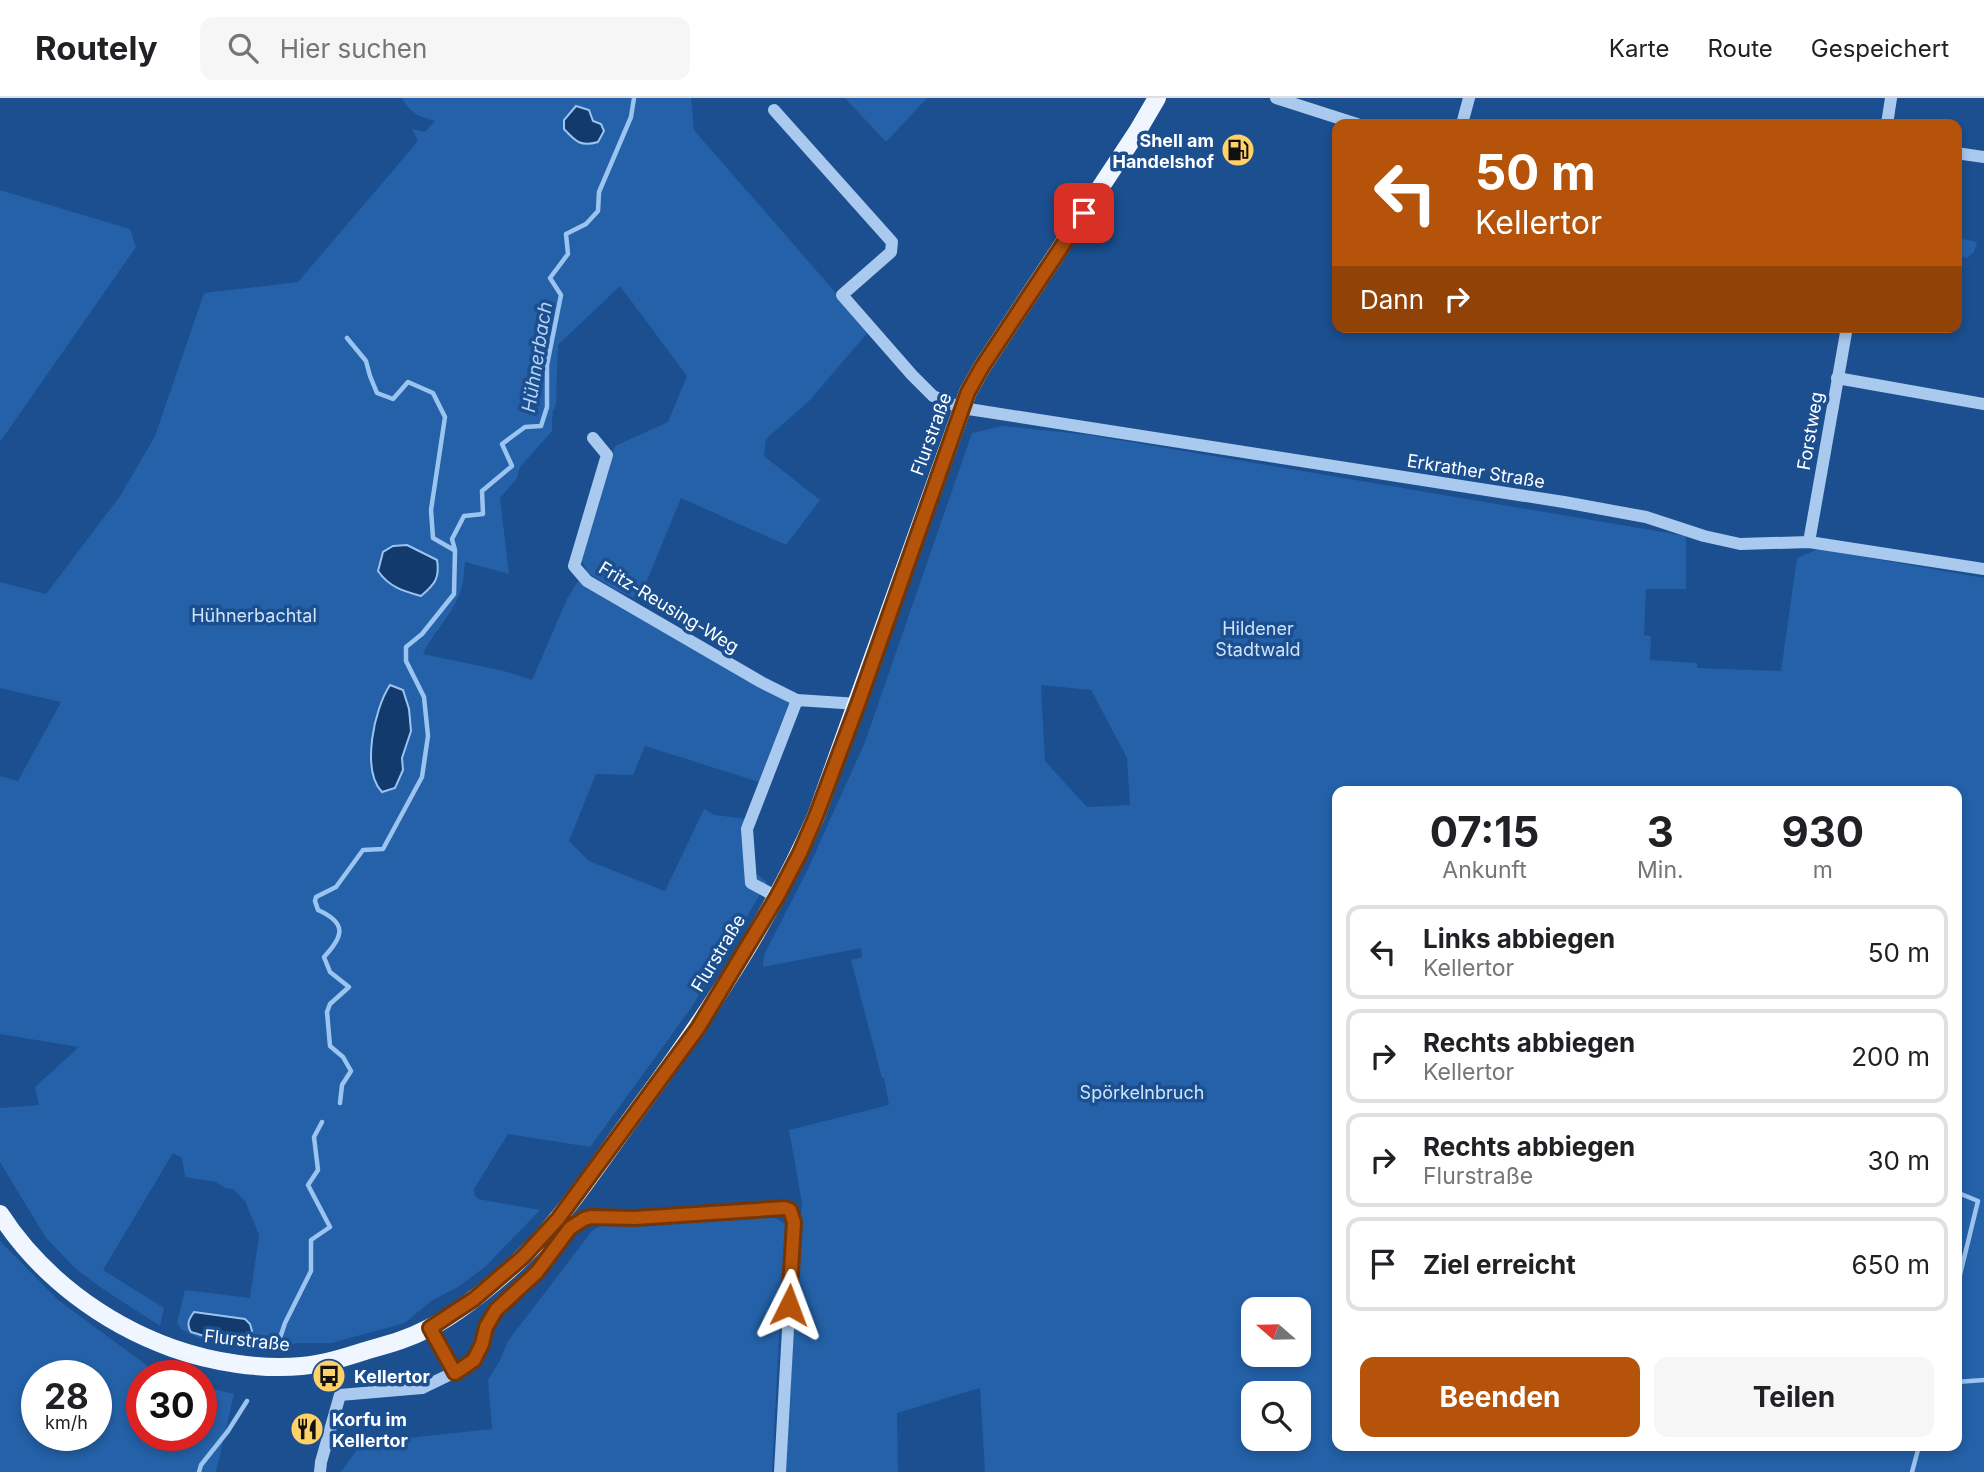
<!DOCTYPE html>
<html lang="de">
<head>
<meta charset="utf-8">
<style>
	body { margin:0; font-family:Inter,sans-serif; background:#f6f6f6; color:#202124; height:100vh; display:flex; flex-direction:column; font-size:26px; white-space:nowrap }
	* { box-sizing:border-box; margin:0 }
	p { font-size:23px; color:#757577 }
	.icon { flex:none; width:38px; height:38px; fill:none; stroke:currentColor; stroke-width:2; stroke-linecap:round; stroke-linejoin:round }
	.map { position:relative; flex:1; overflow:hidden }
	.sheet { position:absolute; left:1332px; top:688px; width:630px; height:665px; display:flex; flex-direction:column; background:#fff; border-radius:14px; box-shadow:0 4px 10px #0003 }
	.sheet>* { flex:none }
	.guide { position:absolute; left:1332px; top:21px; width:630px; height:214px; border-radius:14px; box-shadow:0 4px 10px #0003; background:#b45309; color:#fff; overflow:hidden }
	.needle { width:46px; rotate:290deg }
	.tools { position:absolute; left:1241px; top:1199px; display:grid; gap:14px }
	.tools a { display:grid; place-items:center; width:70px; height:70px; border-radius:14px; background:#fff; box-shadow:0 4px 10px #0003; font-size:35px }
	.speed { position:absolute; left:21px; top:1262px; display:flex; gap:14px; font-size:35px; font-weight:700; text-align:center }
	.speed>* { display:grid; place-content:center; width:91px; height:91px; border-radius:50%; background:#fff; box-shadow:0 4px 10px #0003; line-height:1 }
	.speed small { font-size:18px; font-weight:400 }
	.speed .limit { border:10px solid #d22; background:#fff; color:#111 }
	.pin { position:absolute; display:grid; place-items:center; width:60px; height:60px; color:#fff; margin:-30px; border-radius:14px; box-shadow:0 4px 10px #0006 }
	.me { position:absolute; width:77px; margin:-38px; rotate:3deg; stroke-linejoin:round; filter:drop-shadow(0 0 5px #0008) }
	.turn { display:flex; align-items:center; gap:24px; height:147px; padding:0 28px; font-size:32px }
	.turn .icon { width:91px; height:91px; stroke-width:2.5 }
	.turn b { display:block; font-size:49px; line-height:60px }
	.then { display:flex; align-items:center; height:66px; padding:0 28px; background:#0003; gap:14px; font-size:26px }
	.eta { display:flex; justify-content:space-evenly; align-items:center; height:119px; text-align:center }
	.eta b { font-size:42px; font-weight:700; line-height:49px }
	.action { display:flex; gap:14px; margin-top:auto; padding:14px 28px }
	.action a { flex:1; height:80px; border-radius:14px; background:#b45309; color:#fff; font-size:28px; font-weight:700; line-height:80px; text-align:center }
	.action a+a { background:#f6f6f6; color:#202124 }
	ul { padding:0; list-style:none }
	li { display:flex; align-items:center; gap:21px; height:94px; margin:0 14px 10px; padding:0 14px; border:4px solid #e0e0e0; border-radius:14px }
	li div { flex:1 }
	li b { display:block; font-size:26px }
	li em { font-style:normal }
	header { display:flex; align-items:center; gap:42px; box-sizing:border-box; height:98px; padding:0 35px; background:#fff; border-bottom:2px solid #e0e0e0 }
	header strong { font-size:33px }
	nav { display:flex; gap:38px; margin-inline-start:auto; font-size:24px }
	.search { width:490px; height:63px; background:#f6f6f6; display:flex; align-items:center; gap:18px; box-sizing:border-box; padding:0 24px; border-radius:14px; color:#757577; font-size:26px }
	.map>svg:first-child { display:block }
</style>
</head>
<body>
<header>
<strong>Routely</strong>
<div class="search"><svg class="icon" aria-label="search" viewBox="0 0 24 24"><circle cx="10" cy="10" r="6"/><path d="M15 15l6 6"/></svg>Hier suchen</div>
<nav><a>Karte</a><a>Route</a><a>Gespeichert</a></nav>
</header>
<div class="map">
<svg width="1984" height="1374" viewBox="0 0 1984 1374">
	<rect width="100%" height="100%" fill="#1b4f8f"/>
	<g fill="#2461a8" fill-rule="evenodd">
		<path d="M402,0h289l3,32 175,201 -59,69 -44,39 -2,17 56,44 -34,45 -105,-47 -42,102 -23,-10 -28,-17 -7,-14 34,-113 53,-24 19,-46 -67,-90 -62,59 -2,59 -4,9 2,1 -2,2v15l-32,36 -3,11 -17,20 9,76 -44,-12c-1,9 -1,19 -4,28 -7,23 -28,42 -38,64l81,17 28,9 35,-81 11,-18 211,122 -30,79 -114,-36 -12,29 -37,-1 -27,67 20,20 76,30 39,-82 11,6 32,4 -1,47 21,16 -29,50 -49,79 -99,136 -82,-13 -34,55 1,7 3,3 62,11 -55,57 -27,20 -27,14 -25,21 -8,3 -67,18h-33l-31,7 -68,-12 -18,-9 -4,-6 8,-33 65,8 9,-63 -14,-34 -12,-12 -8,-1 -9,-6 -31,-5 -3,-19 -9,-5 -70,117 61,38 -4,18 -60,-39 -24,-18 -30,-31 -46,-76v-54l39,-3 -4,-18 44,-40 -79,-13v-258l18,5 43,-79 -61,-14v-106l46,12 74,-98 35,-60 49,-143 94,-11 120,-141 -6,-12 13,3 10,-11c-16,-5 -24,-7 -33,-23z"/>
		<polygon points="845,0 927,0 886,44"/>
		<polygon points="0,92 130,131 136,149 0,344"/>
		<polygon points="1957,140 1977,144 1974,154 1967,160 1957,158"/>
		<path d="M1003,328l86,9 597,101v53h-40l-2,46 7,1 -1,24 47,3v5l84,3 16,-113 21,-9 166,29v894h-999l-5,-84 -83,25 1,59h-113l17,-269 -13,-73 100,-25 -5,-27h-2l-31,-118 11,-3 -1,-9 -98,19 1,-12 44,-86 57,-127 107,-309zM1041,587l50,5 36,68 3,47 -43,2 -42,-46zM1337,693h619v655h-619zM1253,1211h45v45h-45zM1253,1295h45v45h-45z"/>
		<polygon points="774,1119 785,1126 772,1374 341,1374 364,1342 398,1341 492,1331 488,1282 499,1264 508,1243 592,1133 603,1126"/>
		<path d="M0,1143l58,59 102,75 -18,1v59h59v-49l33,8 -18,78h-216zM37,1278h59v59h-59z"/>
	</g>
	<g fill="#123a6d" stroke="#9cc4f0" stroke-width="2">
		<path d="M576,8l13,4 4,11 8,3 3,7 -6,11c-17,5 -22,0 -34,-13v-9z"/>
		<path d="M407,447l30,15c3,18 -2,24 -16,36 -18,-5 -32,-9 -43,-25l5,-19 10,-6z"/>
		<path d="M390,587l13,5 6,19 2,22 -9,27 1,12 -8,18 -13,4c-21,-22 -8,-83 8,-107z"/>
		<path d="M194,1214l51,7 5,5 2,7c-13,20 -43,6 -61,1 -5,-8 -2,-13 3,-20z"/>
	</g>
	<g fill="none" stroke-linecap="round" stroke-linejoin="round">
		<g stroke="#9cc4f0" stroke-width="4.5">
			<polyline points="347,240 366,263 370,278 377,295 393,301 408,284 433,295 445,319 431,412 433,440 454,452"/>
			<polyline points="1956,960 1959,901"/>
			<path d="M340,1005l2,-18 9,-14 -8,-14 -13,-11 -3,-34 3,-8 19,-17 -19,-15 -6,-15c20,-21 23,-34 -6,-47l-3,-9 1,-4 20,-10 27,-37 20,-1 39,-72 6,-41 -4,-39 -18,-36v-14l16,-13 32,-40 1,-44 -3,-11 12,-23 19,-2 -1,-23 30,-25 -10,-22 23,-17 16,-1 6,-19v-42l14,-70 -11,-17 18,-24 -2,-20 20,-10 12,-13 1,-19 32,-75 3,-19"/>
			<polyline points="1956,1094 1978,1103 1956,1193"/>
			<polyline points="276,1252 285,1225 311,1173 311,1142 330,1129 308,1087 318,1072 314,1039 322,1024"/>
			<polyline points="1956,1284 1984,1282"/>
			<polyline points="199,1374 201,1367 228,1333 247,1303"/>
			<polyline points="1912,1374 1919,1348"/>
		</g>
		<g stroke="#a9c9ee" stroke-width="12">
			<polyline points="1276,0 1357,26"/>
			<polyline points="774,12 892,144 891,154 842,197 912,277 933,298 961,310 975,312 1564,404 1646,419 1704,438 1740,446 1809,444 1984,471"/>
			<polyline points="1462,26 1469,0"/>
			<polyline points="1887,26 1891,0"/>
			<polyline points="1956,55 1984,59"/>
			<polyline points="1837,280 1984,306"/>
			<polyline points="593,340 607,357 574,468 587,483 761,584 797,602"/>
			<polyline points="1809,444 1847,229"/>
			<polyline points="777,799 751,785 747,731 797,602 858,606"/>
			<polyline points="430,1230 455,1274"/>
			<polyline points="320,1374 321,1364 340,1297 422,1290 455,1274 474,1262 482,1246 486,1229 496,1212 537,1174 570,1131 584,1121 591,1119 635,1120 785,1110 790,1112 794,1124 780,1374"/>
		</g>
		<path stroke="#f0f6ff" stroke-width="18" d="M0,1116c40,62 103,109 172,134 39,14 89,22 130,18 23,-2 44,-9 66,-16 21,-6 40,-11 59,-21 30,-14 72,-49 96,-72 45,-44 81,-102 119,-153 66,-90 129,-185 174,-288l152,-424 14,-25 155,-235 20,-34"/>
	</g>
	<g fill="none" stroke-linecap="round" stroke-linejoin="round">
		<defs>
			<polyline id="route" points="789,1207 794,1124 790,1112 785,1110 635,1120 591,1119 584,1121 570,1130 537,1174 496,1212 486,1229 482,1246 474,1262 455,1275 430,1230 474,1201 523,1159 558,1121 698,930 777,799 800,755 816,718 858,606 968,294 982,269 1084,115"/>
		</defs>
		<use href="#route" stroke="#753606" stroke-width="18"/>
		<use href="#route" stroke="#b45309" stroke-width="12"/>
	</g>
	<defs>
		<symbol id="fuel-disc" viewBox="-11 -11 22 22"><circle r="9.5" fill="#ffd166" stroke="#1b4f8f"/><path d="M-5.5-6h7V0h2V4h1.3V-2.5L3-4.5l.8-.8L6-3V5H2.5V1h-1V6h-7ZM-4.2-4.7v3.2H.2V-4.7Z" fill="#111"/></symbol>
		<symbol id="bus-disc" viewBox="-11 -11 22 22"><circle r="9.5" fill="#ffd166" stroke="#1b4f8f"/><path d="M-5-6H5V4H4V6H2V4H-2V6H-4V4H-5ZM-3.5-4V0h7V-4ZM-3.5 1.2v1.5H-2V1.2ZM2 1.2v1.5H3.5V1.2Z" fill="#111"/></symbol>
		<symbol id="restaurant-disc" viewBox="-11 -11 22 22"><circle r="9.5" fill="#ffd166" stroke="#1b4f8f"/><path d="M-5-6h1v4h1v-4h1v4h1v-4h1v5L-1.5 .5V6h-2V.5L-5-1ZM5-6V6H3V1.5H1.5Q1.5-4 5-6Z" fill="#111"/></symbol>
	</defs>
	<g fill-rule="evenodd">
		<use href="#fuel-disc" x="1219" y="33" width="38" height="38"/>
		<use href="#bus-disc" x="310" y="1259" width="38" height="38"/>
		<use href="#restaurant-disc" x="288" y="1312" width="38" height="38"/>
	</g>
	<g text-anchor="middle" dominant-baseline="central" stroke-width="7" stroke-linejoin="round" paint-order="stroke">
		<g font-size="18" font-weight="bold" fill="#fff" stroke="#1b4f8f" text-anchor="start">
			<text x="1214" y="42" text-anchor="end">Shell am<tspan x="1214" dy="21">Handelshof</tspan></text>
			<text x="354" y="1278">Kellertor</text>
			<text x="332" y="1321">Korfu im<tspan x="332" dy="21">Kellertor</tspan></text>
		</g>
		<g font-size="18" fill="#fff" stroke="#1b4f8f">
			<text transform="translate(1810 333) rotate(-80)">Forstweg</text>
			<text transform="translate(931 336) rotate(-70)">Flurstraße</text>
			<text transform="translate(1476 373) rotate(9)">Erkrather Straße</text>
			<text transform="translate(669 509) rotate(31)">Fritz-Reusing-Weg</text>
			<text transform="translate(718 855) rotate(-59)">Flurstraße</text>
			<text transform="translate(247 1242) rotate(6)">Flurstraße</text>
		</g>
		<g font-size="18" fill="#cfe3fa" stroke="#1b4f8f">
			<text x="254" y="517">Hühnerbachtal</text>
			<text x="1258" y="530">Hildener<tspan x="1258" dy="21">Stadtwald</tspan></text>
			<text x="1142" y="994">Spörkelnbruch</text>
		</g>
		<g font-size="19" font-style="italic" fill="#b5d3f5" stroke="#1b4f8f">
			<text transform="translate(537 259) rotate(-81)">Hühnerbach</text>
		</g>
	</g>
</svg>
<div class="tools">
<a><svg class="needle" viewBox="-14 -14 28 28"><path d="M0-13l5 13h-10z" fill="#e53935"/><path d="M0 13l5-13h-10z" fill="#757577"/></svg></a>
<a><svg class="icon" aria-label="search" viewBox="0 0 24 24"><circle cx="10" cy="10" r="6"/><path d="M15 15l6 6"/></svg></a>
</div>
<div class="speed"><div>28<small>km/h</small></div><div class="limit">30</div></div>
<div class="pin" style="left:1084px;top:115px;background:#d93025"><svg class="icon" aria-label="arrive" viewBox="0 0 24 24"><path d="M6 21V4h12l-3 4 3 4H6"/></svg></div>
<svg class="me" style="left:789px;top:1207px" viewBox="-20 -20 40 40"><path d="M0-17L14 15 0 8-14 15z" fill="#b45309" stroke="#fff" stroke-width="4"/></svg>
<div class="guide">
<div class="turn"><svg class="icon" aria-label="left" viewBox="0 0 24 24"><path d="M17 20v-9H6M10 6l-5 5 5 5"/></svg><div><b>50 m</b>Kellertor</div></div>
<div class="then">Dann<svg class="icon" aria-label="right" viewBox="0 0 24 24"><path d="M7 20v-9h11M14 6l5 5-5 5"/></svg></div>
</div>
<section class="sheet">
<div class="eta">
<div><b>07:15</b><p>Ankunft</p></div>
<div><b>3</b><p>Min.</p></div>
<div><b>930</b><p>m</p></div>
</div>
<ul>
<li><svg class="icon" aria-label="left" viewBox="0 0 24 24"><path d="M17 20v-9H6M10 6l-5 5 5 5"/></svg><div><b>Links abbiegen</b><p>Kellertor</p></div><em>50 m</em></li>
<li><svg class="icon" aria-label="right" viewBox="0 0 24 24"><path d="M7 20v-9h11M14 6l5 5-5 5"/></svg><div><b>Rechts abbiegen</b><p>Kellertor</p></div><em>200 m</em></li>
<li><svg class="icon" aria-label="right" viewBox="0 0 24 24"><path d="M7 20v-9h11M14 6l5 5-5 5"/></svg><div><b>Rechts abbiegen</b><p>Flurstraße</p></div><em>30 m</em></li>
<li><svg class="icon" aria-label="arrive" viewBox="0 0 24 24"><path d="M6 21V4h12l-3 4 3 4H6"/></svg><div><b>Ziel erreicht</b></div><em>650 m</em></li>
</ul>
<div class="action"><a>Beenden</a><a>Teilen</a></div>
</section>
</div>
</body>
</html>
